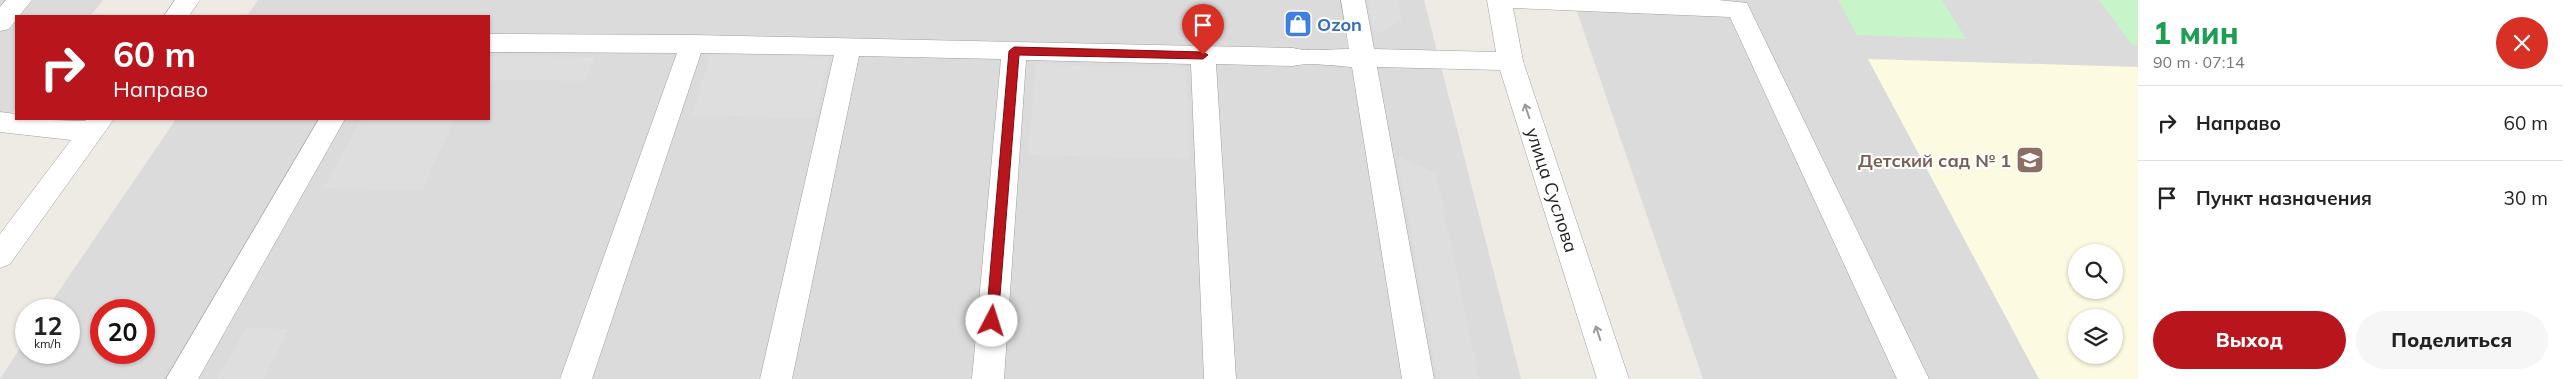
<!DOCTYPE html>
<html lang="ru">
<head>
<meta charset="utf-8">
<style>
	body { margin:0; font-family:Mulish,sans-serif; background:#f6f6f6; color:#222; height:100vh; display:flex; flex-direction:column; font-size:19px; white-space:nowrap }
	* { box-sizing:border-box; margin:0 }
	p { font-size:16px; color:#767676 }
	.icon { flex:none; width:28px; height:28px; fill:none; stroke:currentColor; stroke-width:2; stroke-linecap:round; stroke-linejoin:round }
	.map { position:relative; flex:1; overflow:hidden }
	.side { display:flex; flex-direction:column; background:#fff; width:425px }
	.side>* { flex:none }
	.hud { position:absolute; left:15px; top:15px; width:475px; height:105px; border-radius:0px; box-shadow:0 1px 4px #0004; background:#b8151c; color:#fff; overflow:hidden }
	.tools { position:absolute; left:2068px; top:244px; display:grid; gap:10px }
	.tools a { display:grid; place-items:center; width:55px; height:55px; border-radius:50%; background:#fff; box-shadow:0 1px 4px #0004; font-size:25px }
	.speed { position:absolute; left:15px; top:299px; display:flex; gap:10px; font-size:25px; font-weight:700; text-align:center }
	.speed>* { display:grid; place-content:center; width:65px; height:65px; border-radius:50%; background:#fff; box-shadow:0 1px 4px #0004; line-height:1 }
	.speed small { font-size:12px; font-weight:400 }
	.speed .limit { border:8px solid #d22; background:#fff; color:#111 }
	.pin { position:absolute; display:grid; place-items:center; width:42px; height:42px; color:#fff; margin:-51px -21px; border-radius:50% 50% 50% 0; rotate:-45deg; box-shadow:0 0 5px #0007 }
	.pin .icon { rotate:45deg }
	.me { position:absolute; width:55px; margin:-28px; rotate:5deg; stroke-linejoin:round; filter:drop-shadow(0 0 4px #0008) }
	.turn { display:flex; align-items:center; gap:18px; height:105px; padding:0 15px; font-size:22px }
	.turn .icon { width:65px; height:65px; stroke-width:2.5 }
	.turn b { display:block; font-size:35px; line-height:42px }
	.round { display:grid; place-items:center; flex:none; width:52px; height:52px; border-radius:26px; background:#f6f6f6 }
	.headline { display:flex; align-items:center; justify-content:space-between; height:85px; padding:0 15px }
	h1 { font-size:30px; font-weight:800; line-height:38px; color:#1e9e55 }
	.action { display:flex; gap:10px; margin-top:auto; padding:10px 15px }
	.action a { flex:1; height:58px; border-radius:30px; background:#b8151c; color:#fff; font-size:20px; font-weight:800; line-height:58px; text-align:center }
	.action a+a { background:#f6f6f6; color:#222 }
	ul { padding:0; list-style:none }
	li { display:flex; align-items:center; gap:15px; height:75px; padding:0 15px; border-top:1px solid #e0e0e0 }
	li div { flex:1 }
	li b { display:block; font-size:19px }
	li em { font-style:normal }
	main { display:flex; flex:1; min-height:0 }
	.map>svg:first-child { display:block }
</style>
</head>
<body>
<main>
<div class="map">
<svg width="2138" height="379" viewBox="0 0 2138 379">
	<rect width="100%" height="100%" fill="#eeebe5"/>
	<g fill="#dcdbdb" fill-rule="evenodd">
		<polygon points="0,0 103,0 90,16 16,16 16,108 0,128"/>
		<path d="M258,0h1166l97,379h-1521l26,-40v13h43v-42h-23l130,-191h313v-103h-242zM101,310h43v42h-43z"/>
		<path d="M1573,0h565v379h-435zM2076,252h38v38h-38zM2076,318h38v37h-38z"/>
	</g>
	<path fill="#fcfae1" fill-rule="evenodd" d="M1868,59l270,8v312h-99zM2076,252h38v38h-38zM2076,318h38v37h-38z"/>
	<g fill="#c7f4c8">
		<polygon points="1838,0 1942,0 1966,39 1857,35"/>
		<polygon points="2099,0 2138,0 2138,45 2132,45"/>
	</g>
	<g fill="#dedede">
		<polygon points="1368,0 1398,0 1402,20 1375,35"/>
		<polygon points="711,55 829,57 816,118 692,115"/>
		<polygon points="489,56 595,57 585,81 501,80 489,82"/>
		<polygon points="1035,64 1186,68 1189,159 1029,155"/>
		<polygon points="361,119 455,119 422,190 324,188"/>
		<polygon points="1397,156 1436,173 1479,379 1438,379"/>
		<polygon points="246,328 289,329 263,379 217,379"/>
	</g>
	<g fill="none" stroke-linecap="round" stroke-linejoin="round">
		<defs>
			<g id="minor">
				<polygon points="6,0 32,0 19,16 16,16 16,20 9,29 0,31 0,7"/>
				<polygon points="175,0 200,0 189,16 164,16"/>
				<path d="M1341,0h24l9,49 122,3 -9,-52h231l29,3 182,376h-32l-167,-362 -217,-9 10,53 106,318h-32l-97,-309 -123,-3 57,312h-32l-50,-312c-16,-1 -46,-5 -59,-1l-77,-2 20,315h-32l-13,-315 -165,-4 -22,319h-32l29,-320 -142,-3 -67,323h-32l74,-324 -133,-2 -109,326h-32l117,-326 -188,-1v-18l203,1 601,13c12,4 41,1 56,1z"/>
				<polygon points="0,112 16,114 16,119 85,121 87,119 114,119 10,264 0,268 0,234 71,140 0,132"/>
				<polygon points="319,119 345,119 198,379 166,379"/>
			</g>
		</defs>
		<use href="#minor" stroke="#9f9f9f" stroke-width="1"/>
		<use href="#minor" fill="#fff" fill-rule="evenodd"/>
	</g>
	<defs><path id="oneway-shaft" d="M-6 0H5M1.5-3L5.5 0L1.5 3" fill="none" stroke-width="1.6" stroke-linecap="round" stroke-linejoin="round" transform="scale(1.25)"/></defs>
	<g stroke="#9a9a9a">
		<use href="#oneway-shaft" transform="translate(1527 111) rotate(-108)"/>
		<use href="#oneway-shaft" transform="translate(1598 333) rotate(-108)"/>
	</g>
	<polygon fill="#b8151c" stroke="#780e12" points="1014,47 1203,52 1208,55 1203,59 1019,55 998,321 992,326 986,321 1009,51"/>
	<defs>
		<symbol id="shop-square" viewBox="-11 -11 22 22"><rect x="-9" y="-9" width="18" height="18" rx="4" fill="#3f7fe0" stroke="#fff"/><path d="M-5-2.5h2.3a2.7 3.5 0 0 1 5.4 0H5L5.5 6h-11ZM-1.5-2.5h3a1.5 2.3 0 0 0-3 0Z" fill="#fff"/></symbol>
		<symbol id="school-square" viewBox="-11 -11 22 22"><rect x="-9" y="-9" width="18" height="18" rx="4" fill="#8d6e63" stroke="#fff"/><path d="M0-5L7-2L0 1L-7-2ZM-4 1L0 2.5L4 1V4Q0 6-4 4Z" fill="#fff"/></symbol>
	</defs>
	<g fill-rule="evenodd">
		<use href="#shop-square" x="1282" y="8" width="32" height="32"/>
		<use href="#school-square" x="2014" y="144" width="32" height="32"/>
	</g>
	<g text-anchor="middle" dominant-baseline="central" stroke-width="4" stroke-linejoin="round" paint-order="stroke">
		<g font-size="18" font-weight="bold" fill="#366cbe" stroke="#fff" text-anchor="start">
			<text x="1317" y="24">Ozon</text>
		</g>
		<g font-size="18" font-weight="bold" fill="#785e54" stroke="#fff" text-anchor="end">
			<text x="2011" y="160">Детский сад № 1</text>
		</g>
		<g font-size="18" fill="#1e1e1e" stroke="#fff">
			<text transform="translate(1552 190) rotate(72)">улица Суслова</text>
		</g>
	</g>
</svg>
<div class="tools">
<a><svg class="icon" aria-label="search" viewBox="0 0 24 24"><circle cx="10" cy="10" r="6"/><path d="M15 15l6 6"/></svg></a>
<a><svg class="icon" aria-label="layers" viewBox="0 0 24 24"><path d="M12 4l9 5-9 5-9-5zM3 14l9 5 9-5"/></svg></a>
</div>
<div class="speed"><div>12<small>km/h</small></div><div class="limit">20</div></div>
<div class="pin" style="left:1203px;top:55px;background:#d93025"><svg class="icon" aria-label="arrive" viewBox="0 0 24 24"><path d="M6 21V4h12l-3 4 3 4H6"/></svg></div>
<svg class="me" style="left:992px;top:321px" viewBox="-20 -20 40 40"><circle r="19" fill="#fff"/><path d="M0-13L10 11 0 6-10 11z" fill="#b8151c"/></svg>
<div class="hud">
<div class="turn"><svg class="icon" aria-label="right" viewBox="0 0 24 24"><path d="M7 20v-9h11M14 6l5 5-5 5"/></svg><div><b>60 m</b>Направо</div></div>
</div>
</div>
<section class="side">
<div class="headline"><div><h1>1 мин</h1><p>90 m · 07:14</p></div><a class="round" style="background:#d93025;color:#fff"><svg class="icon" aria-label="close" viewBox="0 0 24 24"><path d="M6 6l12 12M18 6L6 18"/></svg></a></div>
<ul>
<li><svg class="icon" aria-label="right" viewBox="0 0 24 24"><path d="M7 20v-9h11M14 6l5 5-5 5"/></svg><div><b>Направо</b></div><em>60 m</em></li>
<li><svg class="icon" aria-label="arrive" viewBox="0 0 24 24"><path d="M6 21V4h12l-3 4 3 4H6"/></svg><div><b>Пункт назначения</b></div><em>30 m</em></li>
</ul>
<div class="action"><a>Выход</a><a>Поделиться</a></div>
</section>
</main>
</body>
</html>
